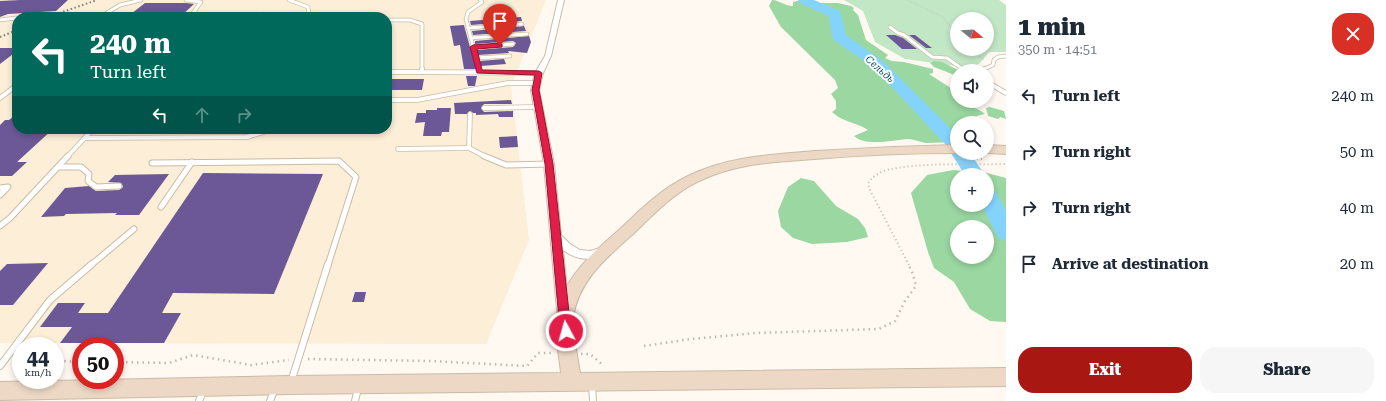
<!DOCTYPE html>
<html lang="en">
<head>
<meta charset="utf-8">
<style>
	body { margin:0; font-family:"Roboto Serif",serif; background:#f6f6f7; color:#1f2937; height:100vh; display:flex; flex-direction:column; font-size:15px; white-space:nowrap }
	* { box-sizing:border-box; margin:0 }
	p { font-size:13px; color:#747a83 }
	.icon { flex:none; width:22px; height:22px; fill:none; stroke:currentColor; stroke-width:2; stroke-linecap:round; stroke-linejoin:round }
	.map { position:relative; flex:1; overflow:hidden }
	.side { display:flex; flex-direction:column; background:#fff; width:380px }
	.side>* { flex:none }
	.banner { position:absolute; left:12px; top:12px; width:380px; height:122px; border-radius:16px; box-shadow:0 2px 6px #0003; background:#00695c; color:#fff; overflow:hidden }
	.needle { width:26px; rotate:108deg }
	.fabs { position:absolute; left:950px; top:12px; display:grid; gap:8px }
	.fabs a { display:grid; place-items:center; width:44px; height:44px; border-radius:50%; background:#fff; box-shadow:0 2px 6px #0003; font-size:20px }
	.speed { position:absolute; left:12px; top:337px; display:flex; gap:8px; font-size:20px; font-weight:700; text-align:center }
	.speed>* { display:grid; place-content:center; width:52px; height:52px; border-radius:50%; background:#fff; box-shadow:0 2px 6px #0003; line-height:1 }
	.speed small { font-size:10px; font-weight:400 }
	.speed .limit { border:6px solid #d22; background:#fff; color:#111 }
	.pin { position:absolute; display:grid; place-items:center; width:34px; height:34px; color:#fff; margin:-41px -17px; border-radius:50% 50% 50% 0; rotate:-45deg; box-shadow:0 0 4px #0007 }
	.pin .icon { rotate:45deg }
	.me { position:absolute; width:44px; margin:-22px; rotate:354deg; stroke-linejoin:round; filter:drop-shadow(0 0 3px #0008) }
	.turn { display:flex; align-items:center; gap:14px; height:84px; padding:0 12px; font-size:18px }
	.turn .icon { width:52px; height:52px; stroke-width:2.5 }
	.turn b { display:block; font-size:28px; line-height:34px }
	.lanes { display:flex; align-items:center; height:38px; padding:0 12px; background:#0003; justify-content:center; gap:20px; direction:ltr }
	.lanes .off { opacity:.35 }
	.round { display:grid; place-items:center; flex:none; width:42px; height:42px; border-radius:16px; background:#f6f6f7 }
	.overview { display:flex; align-items:center; justify-content:space-between; height:68px; padding:0 12px }
	h1 { font-size:24px; font-weight:800; line-height:30px }
	.primary-button { display:flex; gap:8px; margin-top:auto; padding:8px 12px }
	.primary-button a { flex:1; height:46px; border-radius:16px; background:#a91713; color:#fff; font-size:16px; font-weight:800; line-height:46px; text-align:center }
	.primary-button a+a { background:#f6f6f7; color:#1f2937 }
	ul { padding:0; list-style:none }
	li { display:flex; align-items:center; gap:12px; height:56px; padding:0 12px }
	li div { flex:1 }
	li b { display:block; font-size:15px }
	li em { font-style:normal }
	main { display:flex; flex:1; min-height:0 }
	.map>svg:first-child { display:block }
</style>
</head>
<body>
<main>
<div class="map">
<svg width="1006" height="401" viewBox="0 0 1006 401">
	<rect width="100%" height="100%" fill="#fff9f1"/>
	<path fill="#fceed7" fill-rule="evenodd" d="M0,0h546l-35,86 18,154 -43,104 -486,-1zM17,17h370v112h-370z"/>
	<path fill="#c2e7c5" fill-rule="evenodd" d="M844,0h155l7,5v47h-17l-10,12 -10,4 -64,-9 -30,-17 -12,-31zM957,19h30v30h-30z"/>
	<g fill="#9ad7a1" fill-rule="evenodd">
		<path d="M772,0c7,0 12,6 21,6v-4l4,-1h6l14,4h2l1,-2h18l13,3 3,2 -1,2 5,5 8,25 22,15 -3,3 7,3 12,1 29,7v4l-4,1 28,18v9h9c7,8 12,7 19,13l-8,2v7h-20v19c-10,0 -21,1 -31,1 -6,-1 -12,-4 -18,-4 -14,1 -43,8 -54,-3l14,-6c-12,-8 -26,-8 -36,-18l4,-3v-8l-5,-7 7,-6 -3,-8 -54,-53 -12,-21z"/>
		<polygon points="934,61 942,62 960,71 957,71 957,76 934,67 930,63"/>
		<polygon points="990,107 1004,111 1006,119 1000,117 998,119 988,116 986,108"/>
		<path d="M953,170l34,3 19,5v144l-16,-1 -20,-12 -16,-27 -20,-14 -6,-16 -17,-59 16,-18zM957,175h30v30h-30zM957,227h30v30h-30z"/>
		<polygon points="801,178 814,181 836,206 858,219 865,228 868,237 847,242 812,244 793,238 781,227 778,211 788,187"/>
	</g>
	<g fill="none" stroke-linecap="round" stroke-linejoin="round">
		<g fill="#84d3fd" fill-rule="evenodd">
			<polygon points="798,0 814,0 840,11 846,35 884,62 957,135 957,153 970,153 985,175 965,175 945,144 874,68 834,40 832,37 829,16 800,3"/>
			<polygon points="987,187 994,189 1006,211 1006,240 998,238 982,205 987,205"/>
		</g>
	</g>
	<g fill="#6c5896">
		<polygon points="20,0 68,0 56,11 8,14 0,17 0,1"/>
		<polygon points="145,3 186,3 194,4 180,17 127,17"/>
		<polygon points="521,17 522,21 471,25 470,21"/>
		<polygon points="464,25 465,29 476,69 464,69 460,45 454,46 450,26"/>
		<polygon points="524,26 526,31 473,35 472,31"/>
		<polygon points="886,35 895,35 903,38 917,49 902,49"/>
		<polygon points="909,35 915,35 932,48 926,48"/>
		<polygon points="529,36 531,42 527,53 508,51 509,53 478,55 477,50 513,47 516,43 513,41 475,44 475,41"/>
		<polygon points="0,48 17,48 17,51 0,64"/>
		<polygon points="504,59 506,64 481,66 480,61"/>
		<polygon points="466,76 477,76 475,86 468,86"/>
		<polygon points="387,79 424,79 422,90 387,90"/>
		<polygon points="511,100 512,104 484,104 481,108 484,112 513,111 513,117 499,117 498,114 476,115 476,113 473,113 470,111 467,114 455,114 454,103"/>
		<polygon points="437,108 451,108 449,132 442,132 441,136 423,136 425,122 415,123 417,113 426,113 426,110 437,110"/>
		<polygon points="17,114 17,129 53,129 17,162 27,162 12,176 0,176 0,125 5,120 9,120"/>
		<polygon points="517,136 518,147 500,148 499,137"/>
		<polygon points="203,173 323,174 274,294 173,293 162,313 181,313 164,343 60,343 72,327 40,327 58,303 85,303 78,313 108,313"/>
		<polygon points="169,174 139,215 115,215 117,213 66,214 64,216 41,217 65,188 89,186 96,191 119,190 123,187 121,183 108,182 115,175"/>
		<polygon points="48,263 13,305 0,305 0,271 7,264"/>
		<polygon points="355,292 366,292 364,302 352,302"/>
	</g>
	<g fill="none" stroke-linecap="round" stroke-linejoin="round">
		<defs>
			<g id="lane-far3">
				<polyline points="186,0 201,2 190,17"/>
				<polyline points="289,0 308,7 309,17"/>
				<polyline points="100,17 120,5 141,0"/>
				<polyline points="262,17 264,14"/>
				<polyline points="0,20 16,18"/>
				<polyline points="387,20 410,20 422,24 422,70"/>
				<polyline points="890,27 898,33 904,35 932,57 947,58 964,70"/>
				<polyline points="468,28 522,24"/>
				<polyline points="471,38 527,34"/>
				<polyline points="473,47 513,44"/>
				<polyline points="476,58 510,56"/>
				<polyline points="479,70 466,19 468,12 482,2 480,0"/>
				<polyline points="982,70 993,65 994,60 998,57 1006,56"/>
			</g>
			<g id="lane-far2">
				<polyline points="422,69 422,72 539,73"/>
				<polyline points="479,69 480,72"/>
				<polyline points="963,69 966,71"/>
				<polyline points="979,71 984,69"/>
				<polyline points="387,72 422,72"/>
				<polyline points="987,82 1006,93"/>
				<polyline points="0,98 17,85"/>
				<polyline points="387,100 417,100 508,83 536,83"/>
				<polyline points="484,108 538,107"/>
				<polyline points="85,138 247,137 270,130 279,129"/>
				<polyline points="469,148 470,114"/>
				<polyline points="398,149 469,148 486,157"/>
				<polyline points="67,157 93,129"/>
			</g>
			<g id="lane-far1">
				<polyline points="484,156 506,165 549,164"/>
				<polyline points="152,163 339,161 356,177 328,265"/>
				<polyline points="58,167 81,167 89,174 88,181 96,187 119,186"/>
				<polyline points="0,188 8,187 0,195"/>
				<polyline points="161,207 192,162"/>
				<polyline points="0,226 10,218 68,156"/>
				<polyline points="91,265 134,229"/>
			</g>
			<g id="lane">
				<polyline points="0,366 50,300 92,264"/>
				<polyline points="291,382 328,264"/>
				<polyline points="592,385 593,401"/>
				<polyline points="199,401 204,389"/>
				<polyline points="270,401 275,388"/>
				<polyline points="355,401 358,388"/>
			</g>
			<path id="street" d="M558,0h6l-13,56 -8,17 -4,17 15,74 7,71 9,9 10,6 10,1 14,-4 4,1 2,3 -2,3c-16,7 -30,7 -45,-4l6,60 -2,4 -4,1 -4,-1 -2,-4 -13,-146 -13,-74 4,-17 10,-17z"/>
			<g id="secondary">
				<path d="M957,145v8c-48,0 -95,2 -142,6 -42,3 -79,4 -118,23 -25,12 -45,34 -65,53 -26,23 -55,47 -59,84 -1,12 5,40 7,54l426,-5v18l-716,8 -290,6v-18l290,-6 271,-3c-1,-13 -7,-42 -5,-54 5,-39 35,-65 63,-89 21,-20 42,-41 69,-54 40,-20 83,-21 127,-25 47,-3 94,-5 142,-6z"/>
				<polygon points="987,145 1006,146 1006,154 987,153"/>
			</g>
		</defs>
		<use href="#lane-far3" stroke="#c9bca7" stroke-width="4.5"/>
		<use href="#lane-far2" stroke="#c9bca7" stroke-width="5.5"/>
		<use href="#lane-far1" stroke="#c9bca7" stroke-width="7"/>
		<use href="#lane" stroke="#c9bca7" stroke-width="8"/>
		<use href="#street" stroke="#c9bca7" stroke-width="2"/>
		<use href="#secondary" stroke="#c9bca7" stroke-width="2"/>
		<g stroke="#bdb8b0" stroke-width="1.5" stroke-dasharray="0.5 2" stroke-linecap="butt">
			<polyline points="907,0 943,17 957,35"/>
			<polyline points="969,49 985,60"/>
		</g>
		<g stroke="#bdb8b0" stroke-width="2" stroke-dasharray="1 3" stroke-linecap="butt">
			<polyline points="957,159 985,159"/>
			<path d="M909,265l-39,-75 -2,-6c3,-7 12,-12 19,-14 34,-8 83,-5 119,-6"/>
		</g>
		<g stroke="#bdb8b0" stroke-width="2.5" stroke-dasharray="1.5 4" stroke-linecap="butt">
			<polyline points="644,346 691,339 756,333 879,329 895,321 905,301 916,286 913,274 908,264"/>
			<polyline points="55,352 60,352 62,361 81,362"/>
			<polyline points="581,354 590,354 604,366"/>
			<polyline points="308,359 430,361 527,366 538,353 553,353"/>
			<polyline points="115,362 169,363 193,355 251,365 289,360"/>
		</g>
		<use href="#lane-far3" stroke="#fff" stroke-width="3"/>
		<use href="#lane-far2" stroke="#fff" stroke-width="4"/>
		<use href="#lane-far1" stroke="#fff" stroke-width="5"/>
		<use href="#lane" stroke="#fff" stroke-width="6"/>
		<use href="#street" fill="#fff" fill-rule="evenodd"/>
		<use href="#secondary" fill="#edd8c5" fill-rule="evenodd"/>
		<g stroke="#837e76" stroke-width="2" stroke-dasharray="1.5 2.5" stroke-linecap="butt">
			<polyline points="48,17 97,0"/>
			<polyline points="0,37 17,30"/>
		</g>
	</g>
	<polygon fill="#e11d48" stroke="#92132f" points="500,43 502,44 502,47 477,49 482,70 539,71 542,73 539,90 553,164 571,331 570,334 566,336 561,334 560,331 545,164 532,90 535,75 477,73 470,47 473,45"/>
	<g text-anchor="middle" dominant-baseline="central" stroke-width="4" stroke-linejoin="round" paint-order="stroke">
		<g font-size="10" font-style="italic" fill="#0f4f6b" stroke="#fff">
			<text transform="translate(880 69) rotate(42)">Сельдь</text>
		</g>
	</g>
</svg>
<div class="fabs">
<a><svg class="needle" viewBox="-14 -14 28 28"><path d="M0-13l5 13h-10z" fill="#e53935"/><path d="M0 13l5-13h-10z" fill="#747a83"/></svg></a>
<a><svg class="icon" aria-label="sound" viewBox="0 0 24 24"><path d="M4 9h4l5-4v14l-5-4H4zM17 9q2 3 0 6"/></svg></a>
<a><svg class="icon" aria-label="search" viewBox="0 0 24 24"><circle cx="10" cy="10" r="6"/><path d="M15 15l6 6"/></svg></a>
<a>+</a>
<a>−</a>
</div>
<div class="speed"><div>44<small>km/h</small></div><div class="limit">50</div></div>
<div class="pin" style="left:500px;top:45px;background:#d93025"><svg class="icon" aria-label="arrive" viewBox="0 0 24 24"><path d="M6 21V4h12l-3 4 3 4H6"/></svg></div>
<svg class="me" style="left:566px;top:331px" viewBox="-20 -20 40 40"><circle r="17" fill="#e11d48" stroke="#fff" stroke-width="3"/><path d="M0-11L8 9 0 5-8 9z" fill="#fff"/></svg>
<div class="banner">
<div class="turn"><svg class="icon" aria-label="left" viewBox="0 0 24 24"><path d="M17 20v-9H6M10 6l-5 5 5 5"/></svg><div><b>240 m</b>Turn left</div></div>
<div class="lanes"><svg class="icon" aria-label="left" viewBox="0 0 24 24"><path d="M17 20v-9H6M10 6l-5 5 5 5"/></svg><svg class="icon off" aria-label="ahead" viewBox="0 0 24 24"><path d="M12 20V5M6 11l6-6 6 6"/></svg><svg class="icon off" aria-label="right" viewBox="0 0 24 24"><path d="M7 20v-9h11M14 6l5 5-5 5"/></svg></div>
</div>
</div>
<section class="side">
<div class="overview"><div><h1>1 min</h1><p>350 m · 14:51</p></div><a class="round" style="background:#d93025;color:#fff"><svg class="icon" aria-label="close" viewBox="0 0 24 24"><path d="M6 6l12 12M18 6L6 18"/></svg></a></div>
<ul>
<li><svg class="icon" aria-label="left" viewBox="0 0 24 24"><path d="M17 20v-9H6M10 6l-5 5 5 5"/></svg><div><b>Turn left</b></div><em>240 m</em></li>
<li><svg class="icon" aria-label="right" viewBox="0 0 24 24"><path d="M7 20v-9h11M14 6l5 5-5 5"/></svg><div><b>Turn right</b></div><em>50 m</em></li>
<li><svg class="icon" aria-label="right" viewBox="0 0 24 24"><path d="M7 20v-9h11M14 6l5 5-5 5"/></svg><div><b>Turn right</b></div><em>40 m</em></li>
<li><svg class="icon" aria-label="arrive" viewBox="0 0 24 24"><path d="M6 21V4h12l-3 4 3 4H6"/></svg><div><b>Arrive at destination</b></div><em>20 m</em></li>
</ul>
<div class="primary-button"><a>Exit</a><a>Share</a></div>
</section>
</main>
</body>
</html>
